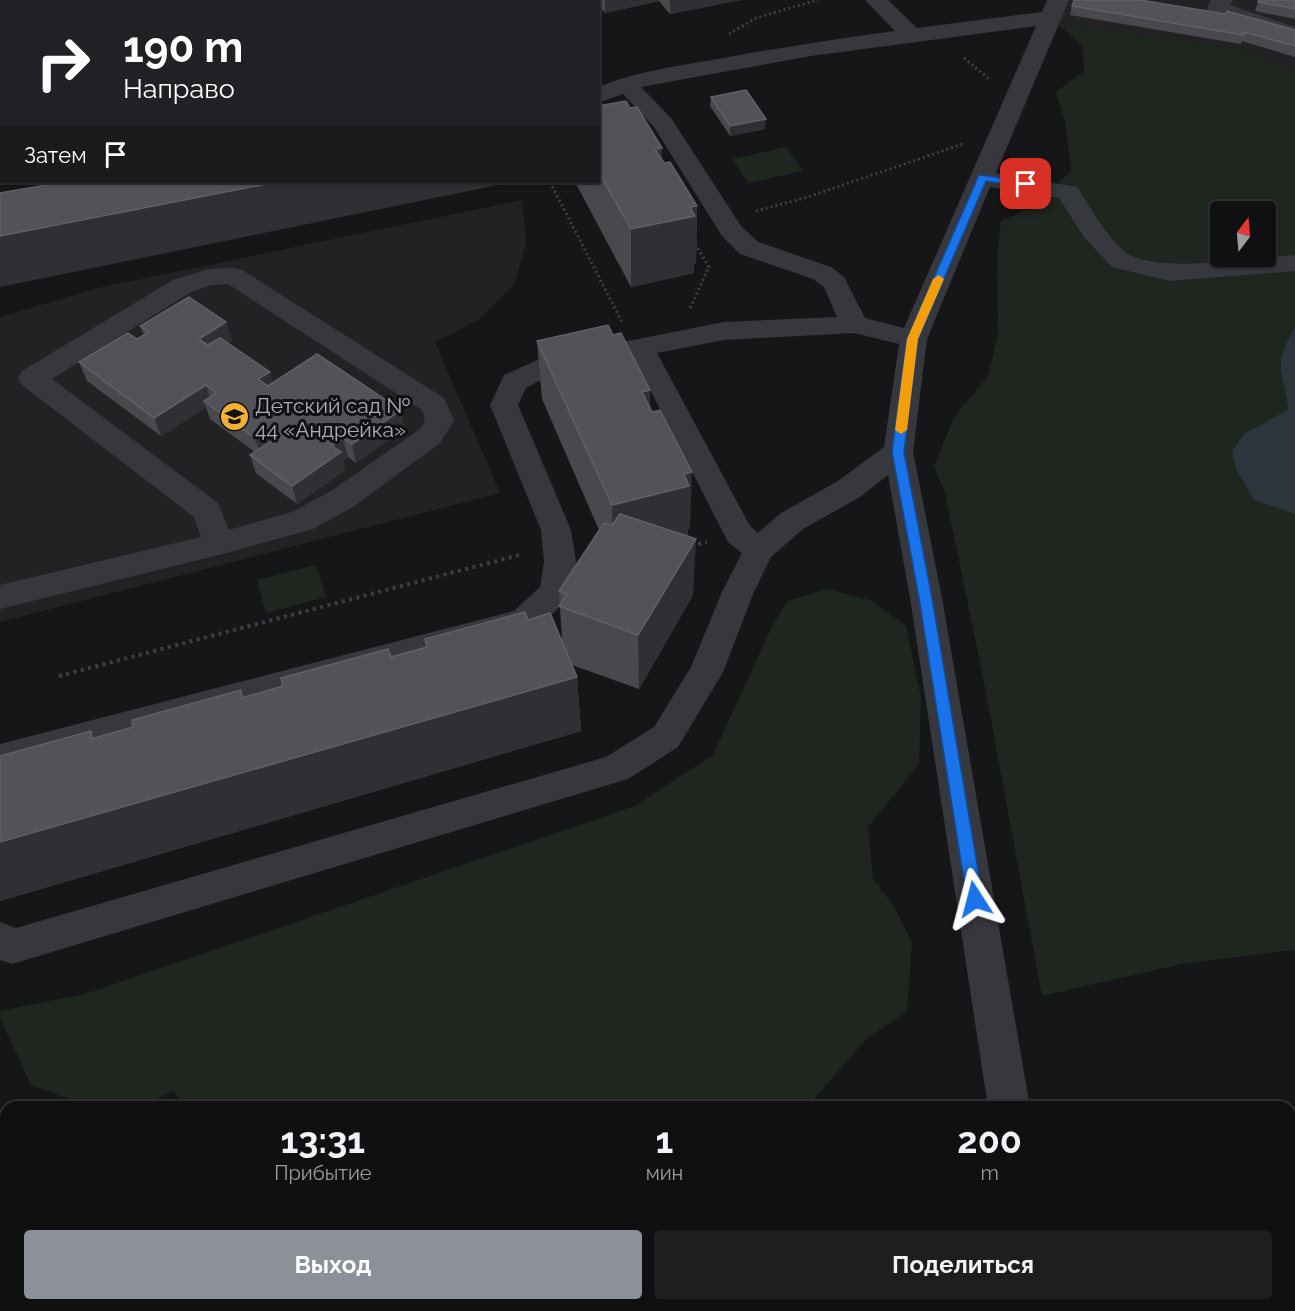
<!DOCTYPE html>
<html lang="ru">
<head>
<meta charset="utf-8">
<style>
	body { margin:0; font-family:Raleway,sans-serif; background:#1e1e20; color:#f1f3f6; height:100vh; display:flex; flex-direction:column; font-size:22px; white-space:nowrap }
	* { box-sizing:border-box; margin:0 }
	p { font-size:20px; color:#9c9d9f }
	.icon { flex:none; width:33px; height:33px; fill:none; stroke:currentColor; stroke-width:2; stroke-linecap:round; stroke-linejoin:round }
	.map { position:relative; flex:1; overflow:hidden }
	.details { position:absolute; left:0px; top:1101px; width:1296px; height:210px; display:flex; flex-direction:column; background:#101012; border-radius:18px 18px 0 0; box-shadow:0 2px 4px #0004,0 0 0 2px #303032 }
	.details>* { flex:none }
	.hud { position:absolute; left:0px; top:0px; width:600px; height:183px; box-shadow:0 2px 4px #0004,0 0 0 2px #303032; background:#202124; color:#fff; overflow:hidden }
	.needle { width:39px; rotate:16deg }
	.fabs { position:absolute; left:1210px; top:201px; display:grid; gap:12px }
	.fabs a { display:grid; place-items:center; width:66px; height:66px; border-radius:6px; background:#101012; box-shadow:0 2px 4px #0004,0 0 0 2px #303032; font-size:30px }
	.pin { position:absolute; display:grid; place-items:center; width:51px; height:51px; color:#fff; margin:-26px; border-radius:12px; box-shadow:0 3px 9px #0006 }
	.me { position:absolute; width:66px; margin:-33px; rotate:351deg; stroke-linejoin:round; filter:drop-shadow(0 0 4px #0008) }
	.turn { display:flex; align-items:center; gap:21px; height:126px; padding:0 24px; font-size:27px }
	.turn .icon { width:78px; height:78px; stroke-width:2.5 }
	.turn b { display:block; font-size:42px; line-height:51px }
	.then { display:flex; align-items:center; height:57px; padding:0 24px; background:#0003; gap:12px; font-size:22px }
	.eta { display:flex; justify-content:space-evenly; align-items:center; height:102px; text-align:center }
	.eta b { font-size:36px; font-weight:700; line-height:42px }
	.cta { display:flex; gap:12px; margin-top:auto; padding:12px 24px }
	.cta a { flex:1; height:69px; border-radius:6px; background:#8c9099; color:#fff; font-size:24px; font-weight:700; line-height:69px; text-align:center }
	.cta a+a { background:#1e1e20; color:#f1f3f6 }
	.map>svg:first-child { display:block }
</style>
</head>
<body>
<div class="map">
<svg width="1295" height="1311" viewBox="0 0 1295 1311">
	<rect width="100%" height="100%" fill="#161618"/>
	<g fill="#222225">
		<polygon points="221,0 499,0 499,1 212,2"/>
		<polygon points="1067,0 1295,0 1295,73 1241,49 1057,23"/>
		<polygon points="522,200 526,244 515,283 480,319 435,342 500,493 0,622 0,317 98,288"/>
		<polygon points="0,1270 6,1305 927,1305 928,1311 0,1311"/>
	</g>
	<g fill="#1e261f" fill-rule="evenodd">
		<path d="M1057,23l184,26 54,24v254c-25,43 -11,41 -7,83l-13,9 -18,7 -25,25 4,19 18,30 41,14v436l-113,14 -140,32 -59,-319 -38,-184 -11,-27 20,-49 34,-41 10,-42 -1,-77 4,-36 29,-13 41,-37 -6,-50 -9,-29 28,-21 -1,-24zM1221,212h45v44h-45z"/>
		<polygon points="786,147 803,171 748,183 732,159"/>
		<polygon points="316,565 326,597 266,613 257,580"/>
		<polygon points="827,589 870,600 906,625 921,698 919,764 868,827 873,879 894,906 912,942 907,1012 867,1038 807,1107 183,1107 174,1090 141,1107 91,1107 31,1085 0,1018 0,1011 88,993 635,806 713,755 774,622 788,601"/>
	</g>
	<path fill="#2c353c" d="M1295,327v187l-41,-14 -18,-30 -4,-19 13,-18 43,-23c-4,-42 -18,-40 7,-83z"/>
	<g fill="none" stroke-linecap="round" stroke-linejoin="round">
		<g stroke="#3d3f44" stroke-width="3" stroke-dasharray="2 3" stroke-linecap="butt">
			<polyline points="729,34 756,18 818,0"/>
			<polyline points="964,58 990,80"/>
			<polyline points="550,182 622,322"/>
			<polyline points="756,211 808,197 963,144"/>
			<polyline points="690,308 709,267 694,242"/>
		</g>
		<g stroke="#3d3f44" stroke-width="4" stroke-dasharray="3 4.5" stroke-linecap="butt">
			<polyline points="691,546 707,542"/>
			<polyline points="59,676 523,554"/>
		</g>
		<polyline stroke="#3d3f44" stroke-width="4.5" stroke-dasharray="4 5" stroke-linecap="butt" points="978,1305 979,1311"/>
		<g fill="#37383d" fill-rule="evenodd">
			<rect x="124" y="0" width="22" height="2"/>
			<polygon points="167,0 196,0 166,2"/>
			<path d="M865,0h23l29,28 125,-16 5,-12h22l-73,173 81,14c12,18 34,58 53,68 34,18 125,3 165,0v16l-125,10 -58,-14 -28,-30 -25,-39 -69,-11 -63,152 -14,113 29,146 88,509h-42l-78,-509 -22,-123 -28,22 -57,32 -32,28 -17,35 -31,80 -45,75 -50,32 -616,185 -12,-4v-38l16,6 590,-171 48,-30 37,-60 31,-75 20,-39 -14,-11 -90,-176 -8,-7 -80,16 -24,13 -8,17 53,125 5,32 -5,30 -5,9 -31,29 -535,142v-28l514,-133 26,-24 4,-25 -3,-32 -51,-125 14,-30 38,-17 182,-36 113,-5 -13,-30 -11,-8 -73,-25 -18,-18 -68,-109 -31,-33 -25,9v-16c39,-16 80,-21 120,-28 59,-11 118,-20 177,-28zM1036,26l-132,302 -39,-10 -21,-41 -13,-10 -73,-25 -17,-16 -70,-108 -30,-31 170,-31zM854,333l45,11 -15,103 -46,34 -57,32 -23,20 -8,-7 -93,-173 67,-13z"/>
			<polygon points="1211,0 1233,0 1230,5 1295,27 1295,41 1210,13 1207,8"/>
			<polygon points="2,91 2,106 0,106 0,92"/>
			<path d="M233,268l9,2 202,128 10,23 -14,22 -87,64 -40,22 -94,26 -219,54v-24l201,-48 -7,-20 -172,-132 -4,-7 4,-7 151,-91 36,-11zM228,284l194,126 3,10 -5,9 -89,62 -39,21 -63,18 -11,-27 -166,-124 139,-87 20,-7z"/>
			<polygon points="866,1305 941,1305 939,1311 864,1311"/>
		</g>
	</g>
	<g fill="#47494d">
		<polygon points="595,0 740,0 670,14 659,1 605,13 598,4 598,2 597,2"/>
		<polygon points="1259,0 1295,0 1295,19 1255,11"/>
		<polygon points="1072,6 1295,30 1295,57 1242,41 1241,44 1070,15"/>
		<polygon points="711,97 765,129 730,136 710,106"/>
		<polygon points="598,106 630,108 662,159 697,206 696,264 694,264 694,273 631,287 575,182 598,182"/>
		<polygon points="140,326 232,341 228,343 273,383 401,410 404,429 356,463 348,457 343,460 345,470 297,504 256,473 250,455 255,452 210,419 206,407 161,436 87,381 79,362 137,339 144,335"/>
		<polygon points="537,341 650,407 690,529 688,529 688,537 693,595 639,689 572,665 577,677 581,731 0,901 91,731 95,738 426,647 425,639 528,620 562,640 559,591 599,530 542,399"/>
	</g>
	<g fill="#2f3033">
		<polygon points="605,0 659,0 659,1 605,13"/>
		<polygon points="670,0 740,0 670,14"/>
		<polygon points="0,53 2,53 2,81 0,82"/>
		<polygon points="766,119 765,129 730,136 730,126"/>
		<polygon points="662,148 661,205 655,149"/>
		<polygon points="277,182 513,182 0,287 0,236"/>
		<polygon points="697,206 696,264 694,264 694,273 631,287 631,229 690,207"/>
		<polygon points="226,322 232,341 205,357 199,339"/>
		<polygon points="270,372 275,391 258,379"/>
		<polygon points="206,385 212,404 204,401 206,407 161,436 154,418"/>
		<polygon points="650,390 650,447 642,392"/>
		<polygon points="401,410 404,429 356,463 352,444"/>
		<polygon points="269,429 274,447 261,456 255,438"/>
		<polygon points="343,438 348,457 343,460 345,470 297,504 292,486 332,446"/>
		<polygon points="692,472 690,529 688,529 687,542 613,562 612,505 684,474"/>
		<polygon points="696,539 693,595 639,689 638,635"/>
		<polygon points="577,677 581,731 0,901 0,842"/>
		<polygon points="160,1305 166,1305 165,1311 159,1311"/>
	</g>
	<g fill="#525359" stroke="#5f6168" stroke-width="1.5">
		<rect x="51" y="0" width="45" height="2"/>
		<polygon points="1074,0 1140,0 1225,14 1227,11 1295,30 1295,46 1244,32 1244,35 1072,6"/>
		<polygon points="1259,0 1295,0 1295,9 1258,2"/>
		<rect x="0" y="26" width="2" height="27"/>
		<polygon points="746,90 766,119 730,126 711,97"/>
		<polygon points="626,101 630,108 637,107 662,148 655,149 664,163 670,162 697,206 690,207 695,216 631,229 598,171 598,106"/>
		<polygon points="63,182 67,182 68,185 85,182 277,182 0,236 0,193"/>
		<polygon points="189,297 226,322 199,339 208,345 220,338 270,372 258,379 268,386 317,354 401,410 352,444 343,438 332,446 341,452 292,486 250,455 279,436 269,429 255,438 204,401 216,393 206,385 154,418 79,362 128,333 137,339 149,332 140,326"/>
		<polygon points="608,325 613,335 621,333 650,390 642,392 652,412 660,410 692,472 684,474 689,486 612,505 537,341"/>
		<polygon points="620,514 696,539 638,635 559,606 567,594 559,591 604,523 612,525"/>
		<polygon points="525,612 528,620 550,613 577,677 0,842 0,756 91,731 91,739 133,727 132,720 241,690 242,698 283,686 281,678 388,649 391,657 427,647 425,639"/>
		<polygon points="0,1265 6,1265 6,1305 160,1305 159,1311 0,1311"/>
	</g>
	<polygon fill="#1a73e8" stroke="#114b97" stroke-width="1.5" points="979,175 1026,181 1031,184 1026,187 986,181 918,339 904,452 932,598 983,899 980,904 975,906 969,904 967,899 919,598 892,452 907,339"/>
	<polygon fill="#f59e0b" points="939,275 944,279 918,339 907,430 901,434 895,430 907,339 933,279"/>
	<defs>
		<symbol id="school-disc" viewBox="-11 -11 22 22"><circle r="9.5" fill="#f2b134" stroke="#111113"/><path d="M0-5L7-2L0 1L-7-2ZM-4 1L0 2.5L4 1V4Q0 6-4 4Z" fill="#111"/></symbol>
	</defs>
	<g fill-rule="evenodd">
		<use href="#school-disc" x="218" y="400" width="33" height="33"/>
	</g>
	<g text-anchor="middle" dominant-baseline="central" stroke-width="6" stroke-linejoin="round" paint-order="stroke">
		<g font-size="21" fill="#a8adb8" stroke="#111113" text-anchor="start">
			<text x="255" y="405">Детский сад №<tspan x="255" dy="24">44 «Андрейка»</tspan></text>
		</g>
	</g>
</svg>
<div class="fabs">
<a><svg class="needle" viewBox="-14 -14 28 28"><path d="M0-13l5 13h-10z" fill="#e53935"/><path d="M0 13l5-13h-10z" fill="#9c9d9f"/></svg></a>
</div>
<div class="pin" style="left:1026px;top:184px;background:#d93025"><svg class="icon" aria-label="arrive" viewBox="0 0 24 24"><path d="M6 21V4h12l-3 4 3 4H6"/></svg></div>
<svg class="me" style="left:975px;top:899px" viewBox="-20 -20 40 40"><path d="M0-17L14 15 0 8-14 15z" fill="#1a73e8" stroke="#fff" stroke-width="4"/></svg>
<div class="hud">
<div class="turn"><svg class="icon" aria-label="right" viewBox="0 0 24 24"><path d="M7 20v-9h11M14 6l5 5-5 5"/></svg><div><b>190 m</b>Направо</div></div>
<div class="then">Затем<svg class="icon" aria-label="arrive" viewBox="0 0 24 24"><path d="M6 21V4h12l-3 4 3 4H6"/></svg></div>
</div>
<section class="details">
<div class="eta">
<div><b>13:31</b><p>Прибытие</p></div>
<div><b>1</b><p>мин</p></div>
<div><b>200</b><p>m</p></div>
</div>
<div class="cta"><a>Выход</a><a>Поделиться</a></div>
</section>
</div>
</body>
</html>
